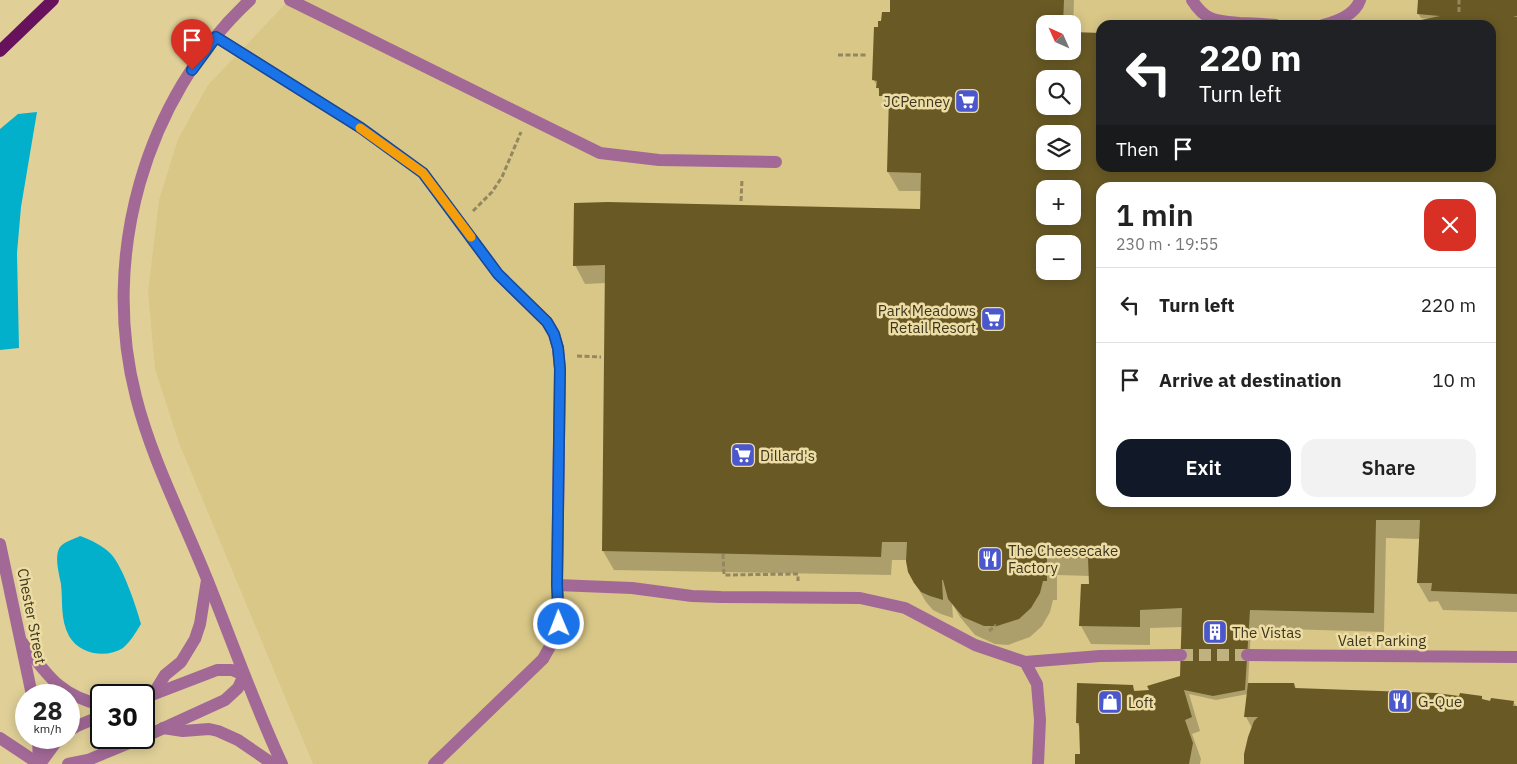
<!DOCTYPE html>
<html lang="en">
<head>
<meta charset="utf-8">
<style>
	body { margin:0; font-family:"IBM Plex Sans",sans-serif; background:#f2f2f2; color:#222; height:100vh; display:flex; flex-direction:column; font-size:19px; white-space:nowrap }
	* { box-sizing:border-box; margin:0 }
	p { font-size:16px; color:#767676 }
	.icon { flex:none; width:28px; height:28px; fill:none; stroke:currentColor; stroke-width:2; stroke-linecap:round; stroke-linejoin:round }
	.map { position:relative; flex:1; overflow:hidden }
	.sheet { position:absolute; left:1096px; top:182px; width:400px; height:325px; display:flex; flex-direction:column; background:#fff; border-radius:15px; box-shadow:0 2px 12px #0003 }
	.sheet>* { flex:none }
	.hud { position:absolute; left:1096px; top:20px; width:400px; height:152px; border-radius:15px; box-shadow:0 2px 12px #0003; background:#202124; color:#fff; overflow:hidden }
	.needle { width:32px; rotate:315deg }
	.buttons { position:absolute; left:1036px; top:15px; display:grid; gap:10px }
	.buttons a { display:grid; place-items:center; width:45px; height:45px; border-radius:10px; background:#fff; box-shadow:0 2px 12px #0003; font-size:25px }
	.speed { position:absolute; left:15px; top:684px; display:flex; gap:10px; font-size:25px; font-weight:700; text-align:center }
	.speed>* { display:grid; place-content:center; width:65px; height:65px; border-radius:50%; background:#fff; box-shadow:0 2px 12px #0003; line-height:1 }
	.speed small { font-size:12px; font-weight:400 }
	.speed .limit { border:2px solid #111; border-radius:8px; background:#fff; color:#111 }
	.pin { position:absolute; display:grid; place-items:center; width:42px; height:42px; color:#fff; margin:-51px -21px; border-radius:50% 50% 50% 0; rotate:-45deg; box-shadow:0 0 5px #0007 }
	.pin .icon { rotate:45deg }
	.me { position:absolute; width:55px; margin:-28px; rotate:359deg; stroke-linejoin:round; filter:drop-shadow(0 0 4px #0008) }
	.turn { display:flex; align-items:center; gap:18px; height:105px; padding:0 20px; font-size:22px }
	.turn .icon { width:65px; height:65px; stroke-width:2.5 }
	.turn b { display:block; font-size:35px; line-height:42px }
	.then { display:flex; align-items:center; height:48px; padding:0 20px; background:#0003; gap:10px; font-size:19px }
	.round { display:grid; place-items:center; flex:none; width:52px; height:52px; border-radius:15px; background:#f2f2f2 }
	.summary { display:flex; align-items:center; justify-content:space-between; height:85px; padding:0 20px }
	h1 { font-size:30px; font-weight:600; line-height:38px }
	.primary-button { display:flex; gap:10px; margin-top:auto; padding:10px 20px }
	.primary-button a { flex:1; height:58px; border-radius:15px; background:#111827; color:#fff; font-size:20px; font-weight:600; line-height:58px; text-align:center }
	.primary-button a+a { background:#f2f2f2; color:#222 }
	ul { padding:0; list-style:none }
	li { display:flex; align-items:center; gap:15px; height:75px; padding:0 20px; border-top:1px solid #e0e0e0 }
	li div { flex:1 }
	li b { display:block; font-size:19px }
	li em { font-style:normal }
	.map>svg:first-child { display:block }
</style>
</head>
<body>
<div class="map">
<svg width="1517" height="764" viewBox="0 0 1517 764">
	<rect width="100%" height="100%" fill="#e0d098"/>
	<path fill="#d9c787" fill-rule="evenodd" d="M289,0h1228v764h-1204l-134,-321 -24,-74 -7,-77 11,-92 19,-61 30,-54zM1045,24h27v27h-27zM1101,25h390v143h-390zM1045,79h27v27h-27zM1045,134h27v27h-27zM1101,188h390v314h-390zM1045,189h27v27h-27zM1045,244h27v27h-27z"/>
	<g fill="#03b0cc">
		<polygon points="37,112 21,207 17,253 19,348 0,350 0,129 18,114"/>
		<path d="M80,536c11,4 22,9 31,18 12,13 25,52 30,70 -5,8 -10,17 -18,24 -17,11 -44,6 -54,-12 -9,-17 -6,-34 -8,-52 -2,-11 -7,-28 -1,-37 4,-5 14,-8 20,-11z"/>
	</g>
	<path fill="#0003" fill-rule="evenodd" d="M892,0h182l-1,33 28,1v134h390v-143h-87l26,-6 -9,-1 -3,-5 1,-13h98v290l-26,-102h-390v314h390l26,-209v319l-74,-2 -5,-9 -9,1 -11,-19 2,-44 -34,-1 -2,94 -133,-4 -3,57 46,-1 3,6 216,12 4,5v57h-271l6,-36 -6,-11 2,-23 -32,6 -27,-6 11,37 -8,3 9,25 -1,5h-124l5,-9v-26l-4,-6 55,-37 4,7 15,-2 30,-14 2,-50 -33,1v17l-59,-1 -10,-18 9,-41v-9l-33,-1v25h-4l-3,12 -8,14 -12,11 -22,8 -13,-1 -20,-9 -15,-18 -8,-14 1,15 -12,-4 -8,-4 -7,-8 -11,-19 -8,-23h-15l-1,15 -277,-5 -11,-19 3,-268 -21,1 -10,-19 347,-55v-19h-23l-11,-19 2,-60 -16,-32 5,-52 12,-14zM1045,24h27v27h-27zM1045,79h27v27h-27zM1045,134h27v27h-27zM1045,189h27v27h-27zM1045,244h27v27h-27z"/>
	<g fill="#695a25" fill-rule="evenodd">
		<path d="M890,0h174l-1,24h-18v27h27v-19l29,1v135h390v-143l-89,-1 38,-8 -23,-2 1,-14h99v16h-4l4,1v577l-86,-3 1,-8h-15l3,-63h-44l-2,93 -124,-3 -5,80 -32,6 -29,-6 8,27 -7,3 8,23 -4,21h-114v-10h5l-1,-31h-3l1,-40 56,2 1,6 15,-1 -2,-4 33,-10 2,-68 -42,2v17l-61,-1 2,-42h8l-1,-26 -41,-1v24h-4l-3,12 -9,15 -12,11 -22,7h-13l-21,-9 -15,-18 -5,-19h-1l1,20 -13,-4 -9,-4 -7,-9 -6,-11 -2,-11 1,-19h-25l-1,15 -279,-6 3,-286 -32,1 1,-63 34,-1 312,7 1,-36 -34,-1 2,-76h-10v-8h-3l1,-7 -5,-1 2,-53h4v-6h3l1,-9h8zM1045,79h27v27h-27zM1045,134h27v27h-27zM1101,188h390v314h-390zM1045,189h27v27h-27zM1045,244h27v27h-27z"/>
		<polygon points="1248,683 1294,683 1295,688 1436,693 1459,696 1460,693 1482,696 1482,699 1490,701 1491,698 1514,701 1513,706 1517,706 1517,764 1244,764 1244,754 1248,737 1254,721 1258,717 1244,717"/>
	</g>
	<g fill="none" stroke-linecap="round" stroke-linejoin="round">
		<polyline stroke="#bfb180" stroke-width="12" stroke-dasharray="12 6" stroke-linecap="butt" points="1181,655 1247,655"/>
		<g stroke="#93875f" stroke-width="3" stroke-dasharray="5 2.5" stroke-linecap="butt">
			<polyline points="1459,12 1459,0"/>
			<polyline points="838,55 866,55"/>
			<polyline points="741,201 742,179"/>
			<polyline points="473,211 492,192 502,177 521,132"/>
			<polyline points="577,356 601,357"/>
			<polyline points="723,554 724,575 798,574 798,581"/>
			<polyline points="989,631 996,625"/>
		</g>
		<g stroke="#a26997" stroke-width="12">
			<path d="M250,0c-106,98 -150,258 -114,397 16,63 47,122 71,182 25,62 47,125 75,185"/>
			<polyline points="290,0 600,153 659,160 776,162"/>
			<path d="M1192,0c13,21 24,21 48,23 12,0 24,1 36,2"/>
			<path d="M1323,25c14,-4 32,-10 37,-25"/>
			<polyline points="216,37 361,128 423,173 498,274 547,322 554,334 558,348 560,369 557,585 559,624 557,634 543,659 434,764"/>
			<polyline points="0,544 32,695"/>
			<polyline points="557,585 632,588 692,596 721,597 860,598 905,608 975,645 1025,662 1037,684 1040,720 1038,764"/>
			<path d="M21,641c26,33 37,54 80,64"/>
			<polyline points="1247,655 1517,657"/>
			<polyline points="1025,662 1100,656 1181,655"/>
			<polyline points="154,693 165,675 181,662 195,639 200,624 207,580"/>
			<polyline points="144,698 217,670 232,670 244,675"/>
			<polyline points="163,728 183,731 209,729 218,731 238,740 273,764"/>
			<polyline points="69,731 77,726 101,716"/>
			<polyline points="144,737 225,700 238,688 244,675"/>
			<polyline points="0,738 39,764"/>
			<polyline points="38,738 39,764"/>
			<polyline points="40,764 59,738"/>
			<polyline points="68,764 88,760 141,738"/>
		</g>
		<polyline stroke="#68125d" stroke-width="12" points="0,51 53,0"/>
	</g>
	<g fill="none" stroke-linecap="round" stroke-linejoin="round">
		<defs>
			<polyline id="route" points="192,70 216,37 361,128 423,173 498,274 547,322 554,334 558,348 560,369 557,585 559,624"/>
		</defs>
		<use href="#route" stroke="#114b97" stroke-width="12"/>
		<use href="#route" stroke="#1a73e8" stroke-width="9"/>
		<polyline stroke="#f59e0b" stroke-width="9" points="360,128 423,173 471,237"/>
	</g>
	<defs>
		<symbol id="supermarket-square" viewBox="-11 -11 22 22"><rect x="-9" y="-9" width="18" height="18" rx="4" fill="#4b57cc" stroke="#eddda5"/><path d="M-6-5.5h2.5l.6 2H6L4.5 2H-2.5L-4.4-4H-6ZM-1.5 3.2a1.3 1.3 0 1 0 .1 0ZM3 3.2a1.3 1.3 0 1 0 .1 0Z" fill="#fff"/></symbol>
		<symbol id="restaurant-square" viewBox="-11 -11 22 22"><rect x="-9" y="-9" width="18" height="18" rx="4" fill="#4b57cc" stroke="#eddda5"/><path d="M-5-6h1v4h1v-4h1v4h1v-4h1v5L-1.5 .5V6h-2V.5L-5-1ZM5-6V6H3V1.5H1.5Q1.5-4 5-6Z" fill="#fff"/></symbol>
		<symbol id="building-square" viewBox="-11 -11 22 22"><rect x="-9" y="-9" width="18" height="18" rx="4" fill="#4b57cc" stroke="#eddda5"/><path d="M-4-6H4V6H1V3H-1V6H-4ZM-2.5-4.3h1.7v1.8h-1.7ZM.8-4.3h1.7v1.8H.8ZM-2.5-1h1.7V.8h-1.7ZM.8-1h1.7V.8H.8Z" fill="#fff"/></symbol>
		<symbol id="shop-square" viewBox="-11 -11 22 22"><rect x="-9" y="-9" width="18" height="18" rx="4" fill="#4b57cc" stroke="#eddda5"/><path d="M-5-2.5h2.3a2.7 3.5 0 0 1 5.4 0H5L5.5 6h-11ZM-1.5-2.5h3a1.5 2.3 0 0 0-3 0Z" fill="#fff"/></symbol>
	</defs>
	<g fill-rule="evenodd">
		<use href="#supermarket-square" x="953" y="87" width="28" height="28"/>
		<use href="#supermarket-square" x="979" y="305" width="28" height="28"/>
		<use href="#supermarket-square" x="729" y="441" width="28" height="28"/>
		<use href="#restaurant-square" x="976" y="545" width="28" height="28"/>
		<use href="#building-square" x="1201" y="618" width="28" height="28"/>
		<use href="#restaurant-square" x="1386" y="687" width="28" height="28"/>
		<use href="#shop-square" x="1096" y="688" width="28" height="28"/>
	</g>
	<g text-anchor="middle" dominant-baseline="central" stroke-width="5" stroke-linejoin="round" paint-order="stroke">
		<g font-size="15" fill="#3d3720" stroke="#eddda5" text-anchor="start">
			<text x="950" y="101" text-anchor="end">JCPenney</text>
			<text x="976" y="310" text-anchor="end">Park Meadows<tspan x="976" dy="17">Retail Resort</tspan></text>
			<text x="760" y="455">Dillard's</text>
			<text x="1008" y="550">The Cheesecake<tspan x="1008" dy="17">Factory</tspan></text>
			<text x="1232" y="632">The Vistas</text>
			<text x="1418" y="701">G-Que</text>
			<text x="1128" y="702">Loft</text>
		</g>
		<g font-size="15" fill="#3d3720" stroke="#eddda5">
			<text transform="translate(32 616) rotate(79)">Chester Street</text>
			<text x="1382" y="640">Valet Parking</text>
		</g>
	</g>
</svg>
<div class="buttons">
<a><svg class="needle" viewBox="-14 -14 28 28"><path d="M0-13l5 13h-10z" fill="#e53935"/><path d="M0 13l5-13h-10z" fill="#767676"/></svg></a>
<a><svg class="icon" aria-label="search" viewBox="0 0 24 24"><circle cx="10" cy="10" r="6"/><path d="M15 15l6 6"/></svg></a>
<a><svg class="icon" aria-label="layers" viewBox="0 0 24 24"><path d="M12 4l9 5-9 5-9-5zM3 14l9 5 9-5"/></svg></a>
<a>+</a>
<a>−</a>
</div>
<div class="speed"><div>28<small>km/h</small></div><div class="limit">30</div></div>
<div class="pin" style="left:192px;top:70px;background:#d93025"><svg class="icon" aria-label="arrive" viewBox="0 0 24 24"><path d="M6 21V4h12l-3 4 3 4H6"/></svg></div>
<svg class="me" style="left:559px;top:624px" viewBox="-20 -20 40 40"><circle r="17" fill="#1a73e8" stroke="#fff" stroke-width="3"/><path d="M0-11L8 9 0 5-8 9z" fill="#fff"/></svg>
<div class="hud">
<div class="turn"><svg class="icon" aria-label="left" viewBox="0 0 24 24"><path d="M17 20v-9H6M10 6l-5 5 5 5"/></svg><div><b>220 m</b>Turn left</div></div>
<div class="then">Then<svg class="icon" aria-label="arrive" viewBox="0 0 24 24"><path d="M6 21V4h12l-3 4 3 4H6"/></svg></div>
</div>
<section class="sheet">
<div class="summary"><div><h1>1 min</h1><p>230 m · 19:55</p></div><a class="round" style="background:#d93025;color:#fff"><svg class="icon" aria-label="close" viewBox="0 0 24 24"><path d="M6 6l12 12M18 6L6 18"/></svg></a></div>
<ul>
<li><svg class="icon" aria-label="left" viewBox="0 0 24 24"><path d="M17 20v-9H6M10 6l-5 5 5 5"/></svg><div><b>Turn left</b></div><em>220 m</em></li>
<li><svg class="icon" aria-label="arrive" viewBox="0 0 24 24"><path d="M6 21V4h12l-3 4 3 4H6"/></svg><div><b>Arrive at destination</b></div><em>10 m</em></li>
</ul>
<div class="primary-button"><a>Exit</a><a>Share</a></div>
</section>
</div>
</body>
</html>
